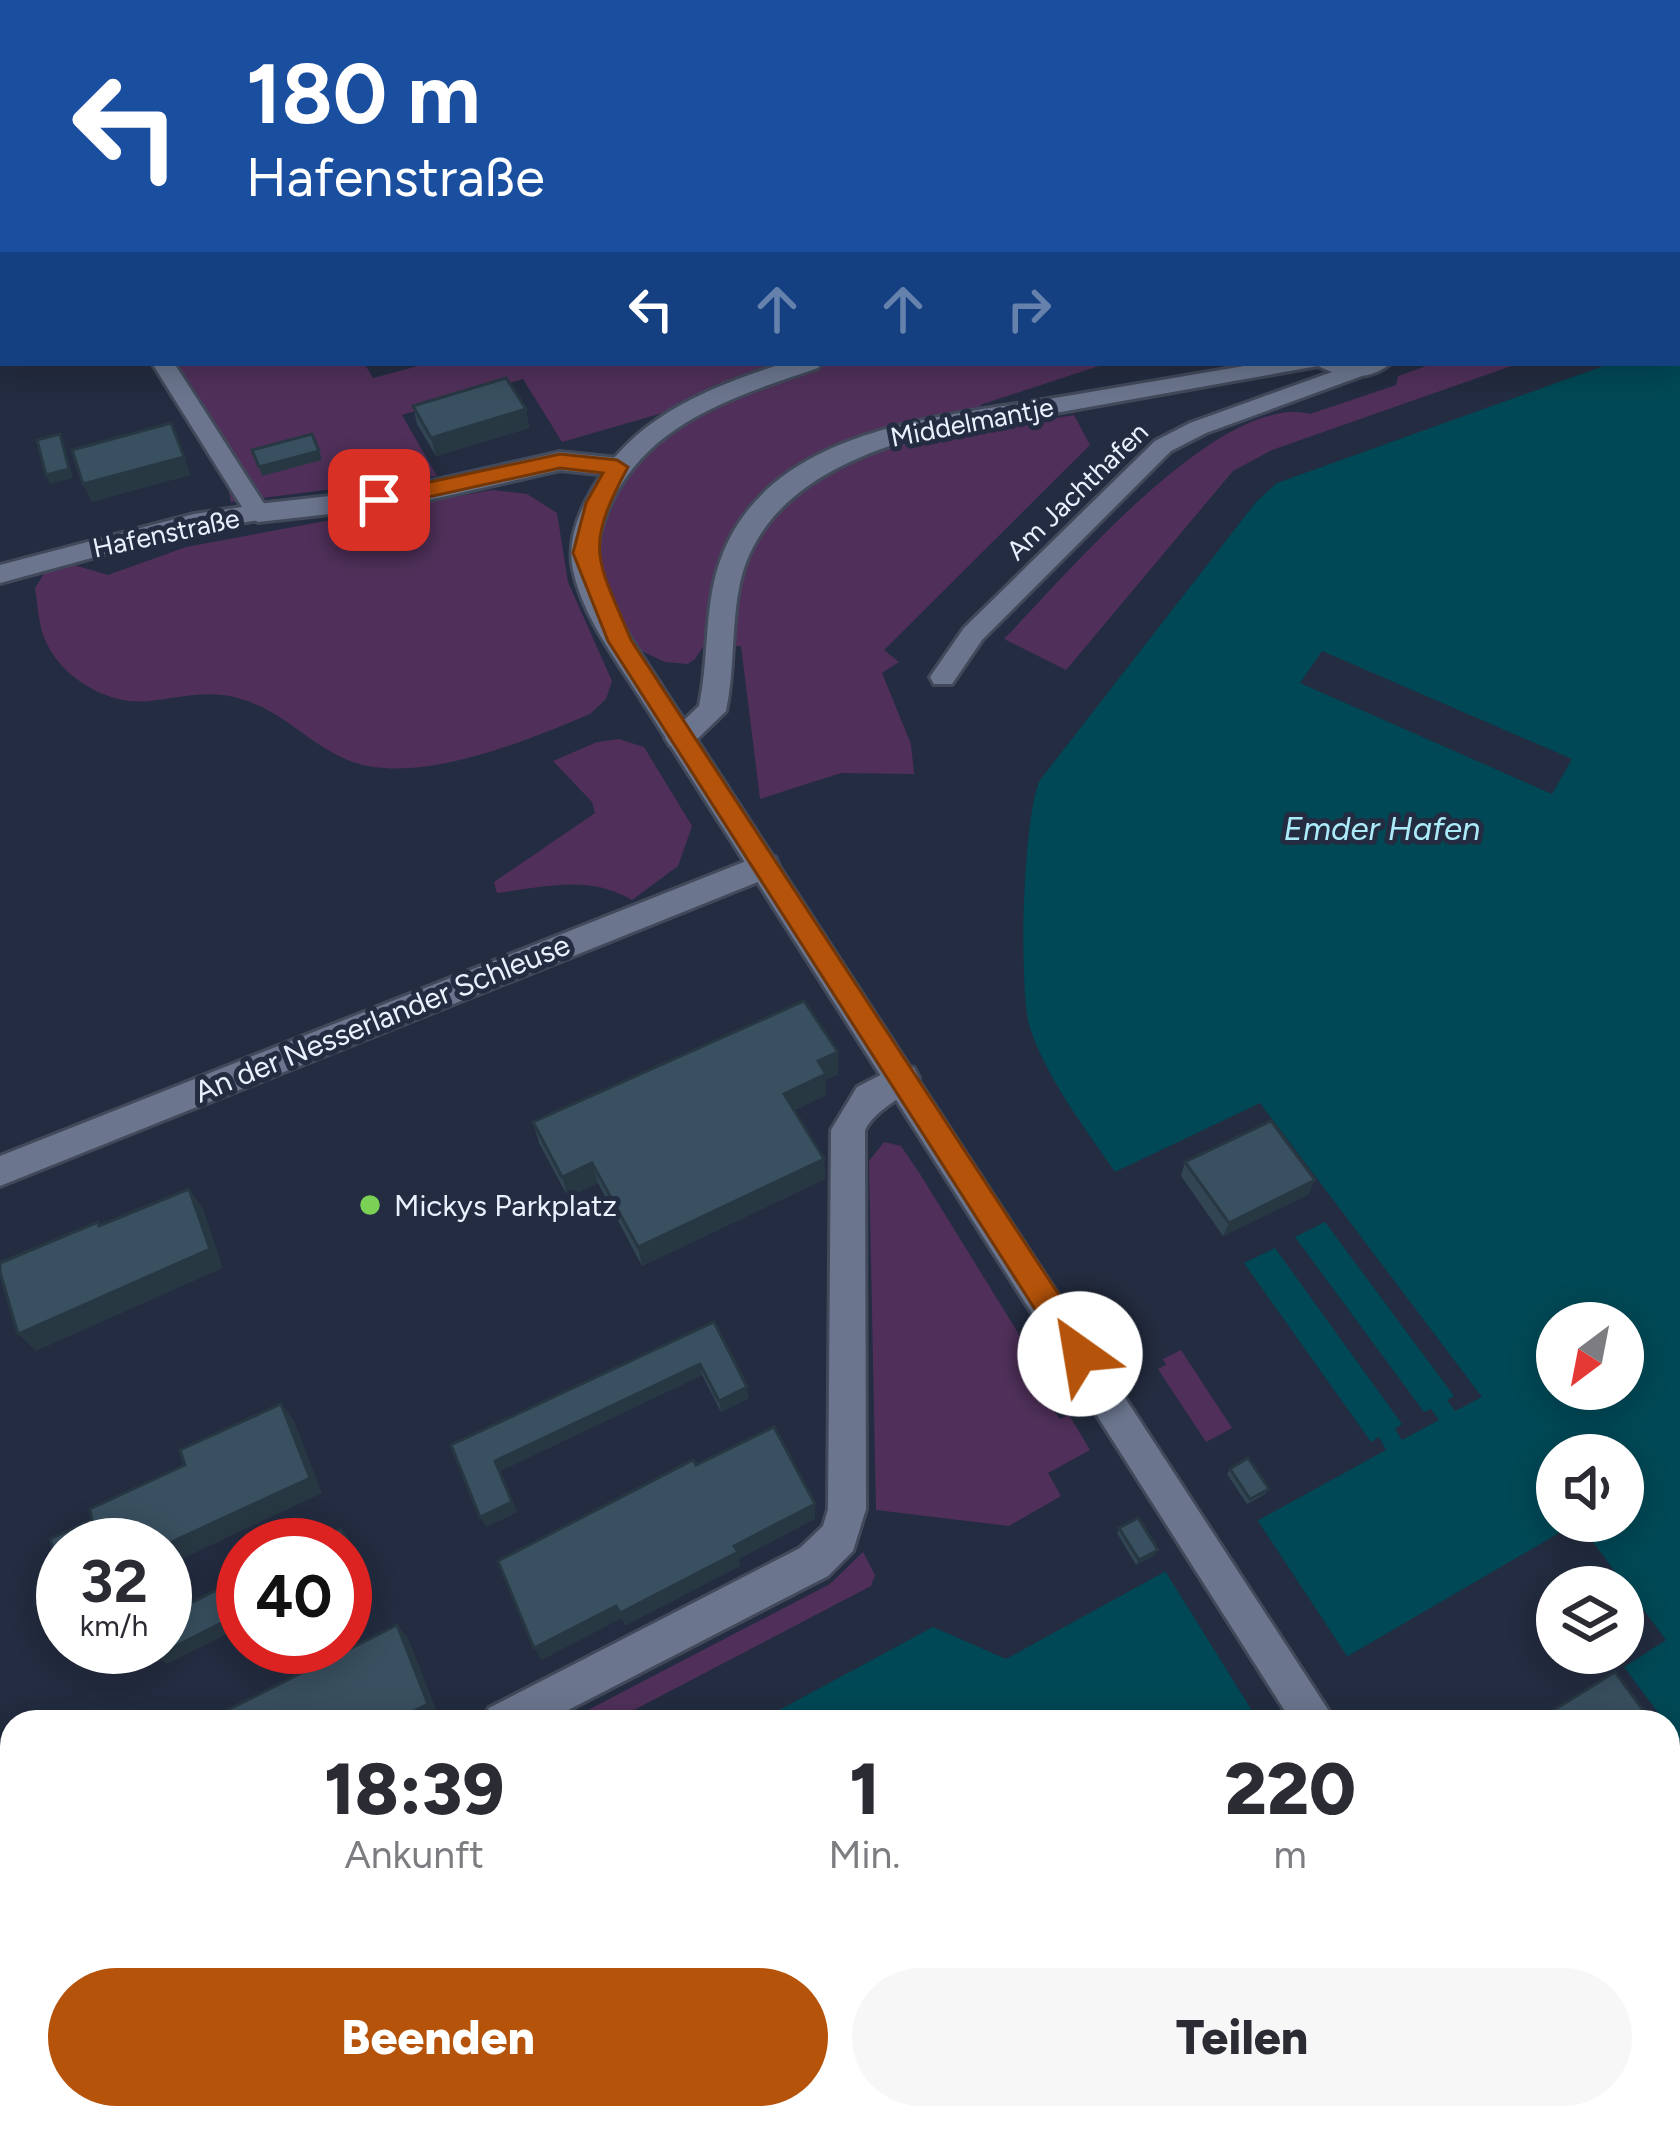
<!DOCTYPE html>
<html lang="de">
<head>
<meta charset="utf-8">
<style>
	body { margin:0; font-family:Figtree,sans-serif; background:#f7f7f7; color:#2b2b33; height:100vh; display:flex; flex-direction:column; font-size:45px; white-space:nowrap }
	* { box-sizing:border-box; margin:0 }
	p { font-size:39px; color:#7c7c81 }
	.icon { flex:none; width:66px; height:66px; fill:none; stroke:currentColor; stroke-width:2; stroke-linecap:round; stroke-linejoin:round }
	.map { position:relative; flex:1; overflow:hidden }
	.panel { position:absolute; left:0px; top:1710px; width:1680px; height:420px; display:flex; flex-direction:column; background:#fff; border-radius:36px 36px 0 0; box-shadow:0 6px 30px #0003 }
	.panel>* { flex:none }
	.guide { position:absolute; left:0px; top:0px; width:1680px; height:366px; box-shadow:0 6px 30px #0003; background:#1a4fa0; color:#fff; overflow:hidden }
	.needle { width:78px; rotate:212deg }
	.fabs { position:absolute; left:1536px; top:1302px; display:grid; gap:24px }
	.fabs a { display:grid; place-items:center; width:108px; height:108px; border-radius:50%; background:#fff; box-shadow:0 6px 30px #0003; font-size:60px }
	.speed { position:absolute; left:36px; top:1518px; display:flex; gap:24px; font-size:60px; font-weight:700; text-align:center }
	.speed>* { display:grid; place-content:center; width:156px; height:156px; border-radius:50%; background:#fff; box-shadow:0 6px 30px #0003; line-height:1 }
	.speed small { font-size:30px; font-weight:400 }
	.speed .limit { border:18px solid #d22; background:#fff; color:#111 }
	.pin { position:absolute; display:grid; place-items:center; width:102px; height:102px; color:#fff; margin:-51px; border-radius:24px; box-shadow:0 6px 18px #0006 }
	.me { position:absolute; width:132px; margin:-66px; rotate:328deg; stroke-linejoin:round; filter:drop-shadow(0 0 9px #0008) }
	.turn { display:flex; align-items:center; gap:42px; height:252px; padding:0 48px; font-size:54px }
	.turn .icon { width:156px; height:156px; stroke-width:2.5 }
	.turn b { display:block; font-size:84px; line-height:102px }
	.lanes { display:flex; align-items:center; height:114px; padding:0 48px; background:#0003; justify-content:center; gap:60px; direction:ltr }
	.lanes .off { opacity:.35 }
	.eta { display:flex; justify-content:space-evenly; align-items:center; height:204px; text-align:center }
	.eta b { font-size:72px; font-weight:800; line-height:84px }
	.action { display:flex; gap:24px; margin-top:auto; padding:24px 48px }
	.action a { flex:1; height:138px; border-radius:72px; background:#b45309; color:#fff; font-size:48px; font-weight:800; line-height:138px; text-align:center }
	.action a+a { background:#f7f7f7; color:#2b2b33 }
	.map>svg:first-child { display:block }
</style>
</head>
<body>
<div class="map">
<svg width="1680" height="2130" viewBox="0 0 1680 2130">
	<rect width="100%" height="100%" fill="#232c40"/>
	<g fill="#50305a">
		<polygon points="1475,0 1478,3 892,1 894,0"/>
		<polygon points="163,363 364,363 373,378 429,363 1108,363 980,405 991,429 1074,415 1090,445 884,650 899,662 882,673 911,744 914,774 841,773 760,799 741,646 703,647 695,659 688,664 665,662 620,641 589,574 597,503 694,404 562,442 523,379 402,415 437,476 231,502 222,457"/>
		<path d="M1435,363h85l-248,87 -39,21 -167,199 -62,-31c59,-60 215,-248 306,-225l86,-29 2,-9z"/>
		<path d="M492,490l35,4 30,19 11,69 44,99 -6,18 -16,15c-64,27 -180,76 -247,44 -37,-17 -61,-47 -102,-59 -31,-10 -59,-2 -91,2 -41,5 -87,-22 -104,-59 -8,-16 -8,-37 -11,-54l10,-16 29,-7 34,10 78,-28z"/>
		<path d="M619,739l25,8 48,79 -14,40 -46,34c-43,-26 -89,-13 -135,-7l-3,-11 101,-69 -3,-11 -39,-41 44,-19z"/>
		<polygon points="884,1142 901,1146 920,1174 1062,1404 1053,1410 1060,1419 1069,1415 1090,1450 1048,1473 1061,1496 1009,1526 876,1510 869,1161"/>
		<polygon points="1181,1350 1232,1428 1206,1442 1158,1369 1166,1365 1163,1359"/>
		<polygon points="863,1552 875,1575 871,1586 611,1722 565,1722 830,1584"/>
	</g>
	<g fill="#004855" fill-rule="evenodd">
		<polygon points="0,0 894,0 3,3 0,233"/>
		<path d="M1680,339v1403l-56,-75 42,-27 -88,-118 -343,200h-478l176,-95 73,32 380,-209 -7,-13 -8,5 -127,-179 31,-15 127,176 -7,5 7,11 37,-20 -8,-11 -7,3 -129,-175 30,-15 129,174 -7,4 8,11 27,-14 -222,-294 -145,69c-30,-44 -68,-93 -85,-144 -12,-39 -7,-213 10,-248l216,-278 21,-19 335,-120h65zM1557,1323h66v66h-66zM1557,1455h66v66h-66z"/>
		<polygon points="22,2118 555,2118 535,2130 0,2130"/>
		<polygon points="1192,2118 1351,2118 1333,2130 1178,2130"/>
	</g>
	<g fill="#232c40">
		<polygon points="1322,651 1572,759 1552,794 1300,683"/>
		<polygon points="1254,1515 1351,1662 1256,1717 1162,1566"/>
	</g>
	<g fill="none" stroke-linecap="round" stroke-linejoin="round">
		<defs>
			<g id="service">
				<polygon points="0,253 3,253 0,266"/>
				<polygon points="152,363 174,363 270,513 266,519 194,530 0,583 0,565 194,514 242,507"/>
				<polygon points="1354,364 1365,371 1362,376 1206,433 1171,451 982,640 952,684 934,684 930,677 964,628 1155,441 1190,423"/>
			</g>
			<g id="minor">
				<polygon points="1680,253 1680,267 1677,268 1677,254"/>
				<path d="M1262,363h129c-22,19 -48,15 -73,3l-402,72c-76,21 -157,61 -176,145 -9,42 -5,86 -14,128l-36,35h-20l-5,-8 34,-32c11,-51 4,-104 24,-153 51,-126 218,-136 332,-155 69,-12 138,-23 207,-35z"/>
				<polygon points="560,452 617,458 630,467 617,476 560,470 402,506 258,522 245,513 258,504 402,488"/>
				<polygon points="764,854 775,857 779,866 775,875 0,1186 0,1156"/>
				<path d="M902,1064l12,4 5,10c-10,20 -40,26 -54,52l1,379 -13,42 -25,25 -283,146h-62l6,-14 311,-160 23,-22 5,-17 3,-379 26,-43z"/>
				<polygon points="12,1922 12,1966 0,1968 0,1924"/>
			</g>
			<g id="tertiary">
				<path d="M784,363h37l-3,5c-79,27 -165,52 -205,131 -11,23 -19,46 -13,72 10,42 38,78 61,114l675,1037h-44l-651,-1023c-25,-40 -58,-82 -68,-129 -5,-25 2,-48 14,-71 41,-80 115,-109 197,-136z"/>
				<polygon points="1546,2118 1594,2118 1599,2130 1551,2130"/>
			</g>
		</defs>
		<use href="#service" stroke="#41495a" stroke-width="6"/>
		<use href="#minor" stroke="#41495a" stroke-width="6"/>
		<use href="#tertiary" stroke="#41495a" stroke-width="6"/>
		<use href="#service" fill="#6b768e" fill-rule="evenodd"/>
		<use href="#minor" fill="#6b768e" fill-rule="evenodd"/>
		<use href="#tertiary" fill="#6b768e" fill-rule="evenodd"/>
	</g>
	<g fill="#314553">
		<polygon points="1642,0 1680,0 1680,26 1677,24 1677,3 1647,3"/>
		<polygon points="413,406 526,409 529,428 436,456 417,424"/>
		<polygon points="838,1052 838,1074 826,1079 826,1095 795,1110 824,1159 825,1179 642,1266 598,1183 568,1197 539,1143 533,1122"/>
		<polygon points="1185,1162 1309,1194 1223,1236 1181,1176"/>
		<polygon points="714,1322 749,1398 721,1412 702,1375 500,1471 517,1512 486,1527 451,1445"/>
		<polygon points="1230,1469 1269,1489 1265,1494 1247,1504 1227,1474"/>
		<polygon points="1119,1528 1155,1555 1136,1565 1117,1533"/>
		<polygon points="1668,1744 1680,1760 1680,1946 1672,1948 1668,1942"/>
	</g>
	<g fill="#283843">
		<polygon points="526,409 529,428 436,456 431,438"/>
		<polygon points="60,434 73,478 50,484 46,475"/>
		<polygon points="319,451 322,460 262,476 259,467"/>
		<polygon points="184,457 191,475 92,502 83,484"/>
		<polygon points="838,1052 838,1074 826,1079 826,1095 785,1115 784,1094 818,1061"/>
		<polygon points="824,1159 825,1179 642,1266 638,1247"/>
		<polygon points="592,1163 598,1183 568,1197 562,1177"/>
		<polygon points="1315,1180 1309,1194 1223,1236 1229,1223"/>
		<polygon points="189,1189 203,1209 223,1268 36,1351 18,1334"/>
		<polygon points="700,1364 702,1375 500,1471 517,1512 486,1527 480,1517 495,1461"/>
		<polygon points="747,1387 749,1398 721,1412 719,1401"/>
		<polygon points="281,1404 294,1421 322,1493 165,1567 165,1545"/>
		<polygon points="815,1504 815,1519 739,1559 740,1566 625,1626 622,1618 542,1660 534,1648"/>
		<polygon points="341,1529 349,1539 361,1567 345,1575"/>
		<polygon points="1158,1550 1155,1555 1136,1565 1139,1560"/>
		<polygon points="243,1612 243,1626 167,1664 156,1656"/>
		<polygon points="397,1625 408,1638 438,1714 422,1722 391,1722"/>
	</g>
	<g fill="#395060" stroke="#283843" stroke-width="3">
		<polygon points="1517,0 1567,0 1572,3 1521,3"/>
		<polygon points="506,378 526,409 431,438 413,406"/>
		<polygon points="171,423 184,457 83,484 72,450"/>
		<polygon points="60,434 69,469 46,475 37,440"/>
		<polygon points="312,434 319,451 259,467 252,450"/>
		<polygon points="804,1001 838,1052 818,1061 826,1074 784,1094 824,1159 638,1247 592,1163 562,1177 533,1122"/>
		<polygon points="1271,1121 1315,1180 1229,1223 1185,1162"/>
		<polygon points="189,1189 210,1249 18,1334 0,1272 0,1263 98,1222 99,1226"/>
		<polygon points="714,1322 747,1387 719,1401 700,1364 495,1461 512,1502 480,1517 451,1445"/>
		<polygon points="281,1404 310,1478 165,1545 63,1545 63,1584 50,1539 92,1520 90,1509 185,1465 180,1450"/>
		<polygon points="774,1427 815,1504 734,1546 738,1552 620,1613 616,1606 534,1648 498,1561 693,1460 696,1465"/>
		<polygon points="1248,1458 1269,1489 1250,1499 1230,1469"/>
		<polygon points="1138,1518 1158,1550 1139,1560 1119,1528"/>
		<polygon points="341,1529 353,1558 345,1562 345,1545 308,1545"/>
		<polygon points="243,1577 243,1612 156,1656 153,1647 165,1647 165,1616"/>
		<polygon points="397,1625 428,1704 391,1722 204,1722"/>
		<polygon points="1615,1672 1652,1722 1539,1722 1538,1720"/>
		<polygon points="1668,1744 1680,1760 1680,1922 1668,1905"/>
	</g>
	<path fill="#b45309" stroke="#753606" stroke-width="3" d="M560,454l57,6 11,7c-45,83 -31,91 3,173l460,704 4,10 -4,10 -11,4 -10,-4 -462,-723 -35,-88 13,-50 17,-30 -43,-5 -181,40 -11,-8 11,-7z"/>
	<circle fill="#7ad156" stroke="#232c40" stroke-width="4.5" cx="370" cy="1205" r="12"/>
	<g text-anchor="middle" dominant-baseline="central" stroke-width="10" stroke-linejoin="round" paint-order="stroke">
		<g font-size="27" fill="#e9f0fe" stroke="#232c40">
			<text transform="translate(972 422) rotate(-11)">Middelmantje</text>
			<text transform="translate(1077 491) rotate(-44)">Am Jachthafen</text>
			<text transform="translate(166 533) rotate(-12)">Hafenstraße</text>
		</g>
		<g font-size="30" fill="#e9f0fe" stroke="#232c40">
			<text transform="translate(382 1018) rotate(-22)">An der Nesserlander Schleuse</text>
		</g>
		<g font-size="30" fill="#e9f0fe" stroke="#232c40" text-anchor="start">
			<text x="394" y="1205">Mickys Parkplatz</text>
		</g>
		<g font-size="33" font-style="italic" fill="#abebfa" stroke="#232c40">
			<text x="1382" y="828">Emder Hafen</text>
		</g>
	</g>
</svg>
<div class="fabs">
<a><svg class="needle" viewBox="-14 -14 28 28"><path d="M0-13l5 13h-10z" fill="#e53935"/><path d="M0 13l5-13h-10z" fill="#7c7c81"/></svg></a>
<a><svg class="icon" aria-label="sound" viewBox="0 0 24 24"><path d="M4 9h4l5-4v14l-5-4H4zM17 9q2 3 0 6"/></svg></a>
<a><svg class="icon" aria-label="layers" viewBox="0 0 24 24"><path d="M12 4l9 5-9 5-9-5zM3 14l9 5 9-5"/></svg></a>
</div>
<div class="speed"><div>32<small>km/h</small></div><div class="limit">40</div></div>
<div class="pin" style="left:379px;top:500px;background:#d93025"><svg class="icon" aria-label="arrive" viewBox="0 0 24 24"><path d="M6 21V4h12l-3 4 3 4H6"/></svg></div>
<svg class="me" style="left:1080px;top:1354px" viewBox="-20 -20 40 40"><circle r="19" fill="#fff"/><path d="M0-13L10 11 0 6-10 11z" fill="#b45309"/></svg>
<div class="guide">
<div class="turn"><svg class="icon" aria-label="left" viewBox="0 0 24 24"><path d="M17 20v-9H6M10 6l-5 5 5 5"/></svg><div><b>180 m</b>Hafenstraße</div></div>
<div class="lanes"><svg class="icon" aria-label="left" viewBox="0 0 24 24"><path d="M17 20v-9H6M10 6l-5 5 5 5"/></svg><svg class="icon off" aria-label="ahead" viewBox="0 0 24 24"><path d="M12 20V5M6 11l6-6 6 6"/></svg><svg class="icon off" aria-label="ahead" viewBox="0 0 24 24"><path d="M12 20V5M6 11l6-6 6 6"/></svg><svg class="icon off" aria-label="right" viewBox="0 0 24 24"><path d="M7 20v-9h11M14 6l5 5-5 5"/></svg></div>
</div>
<section class="panel">
<div class="eta">
<div><b>18:39</b><p>Ankunft</p></div>
<div><b>1</b><p>Min.</p></div>
<div><b>220</b><p>m</p></div>
</div>
<div class="action"><a>Beenden</a><a>Teilen</a></div>
</section>
</div>
</body>
</html>
